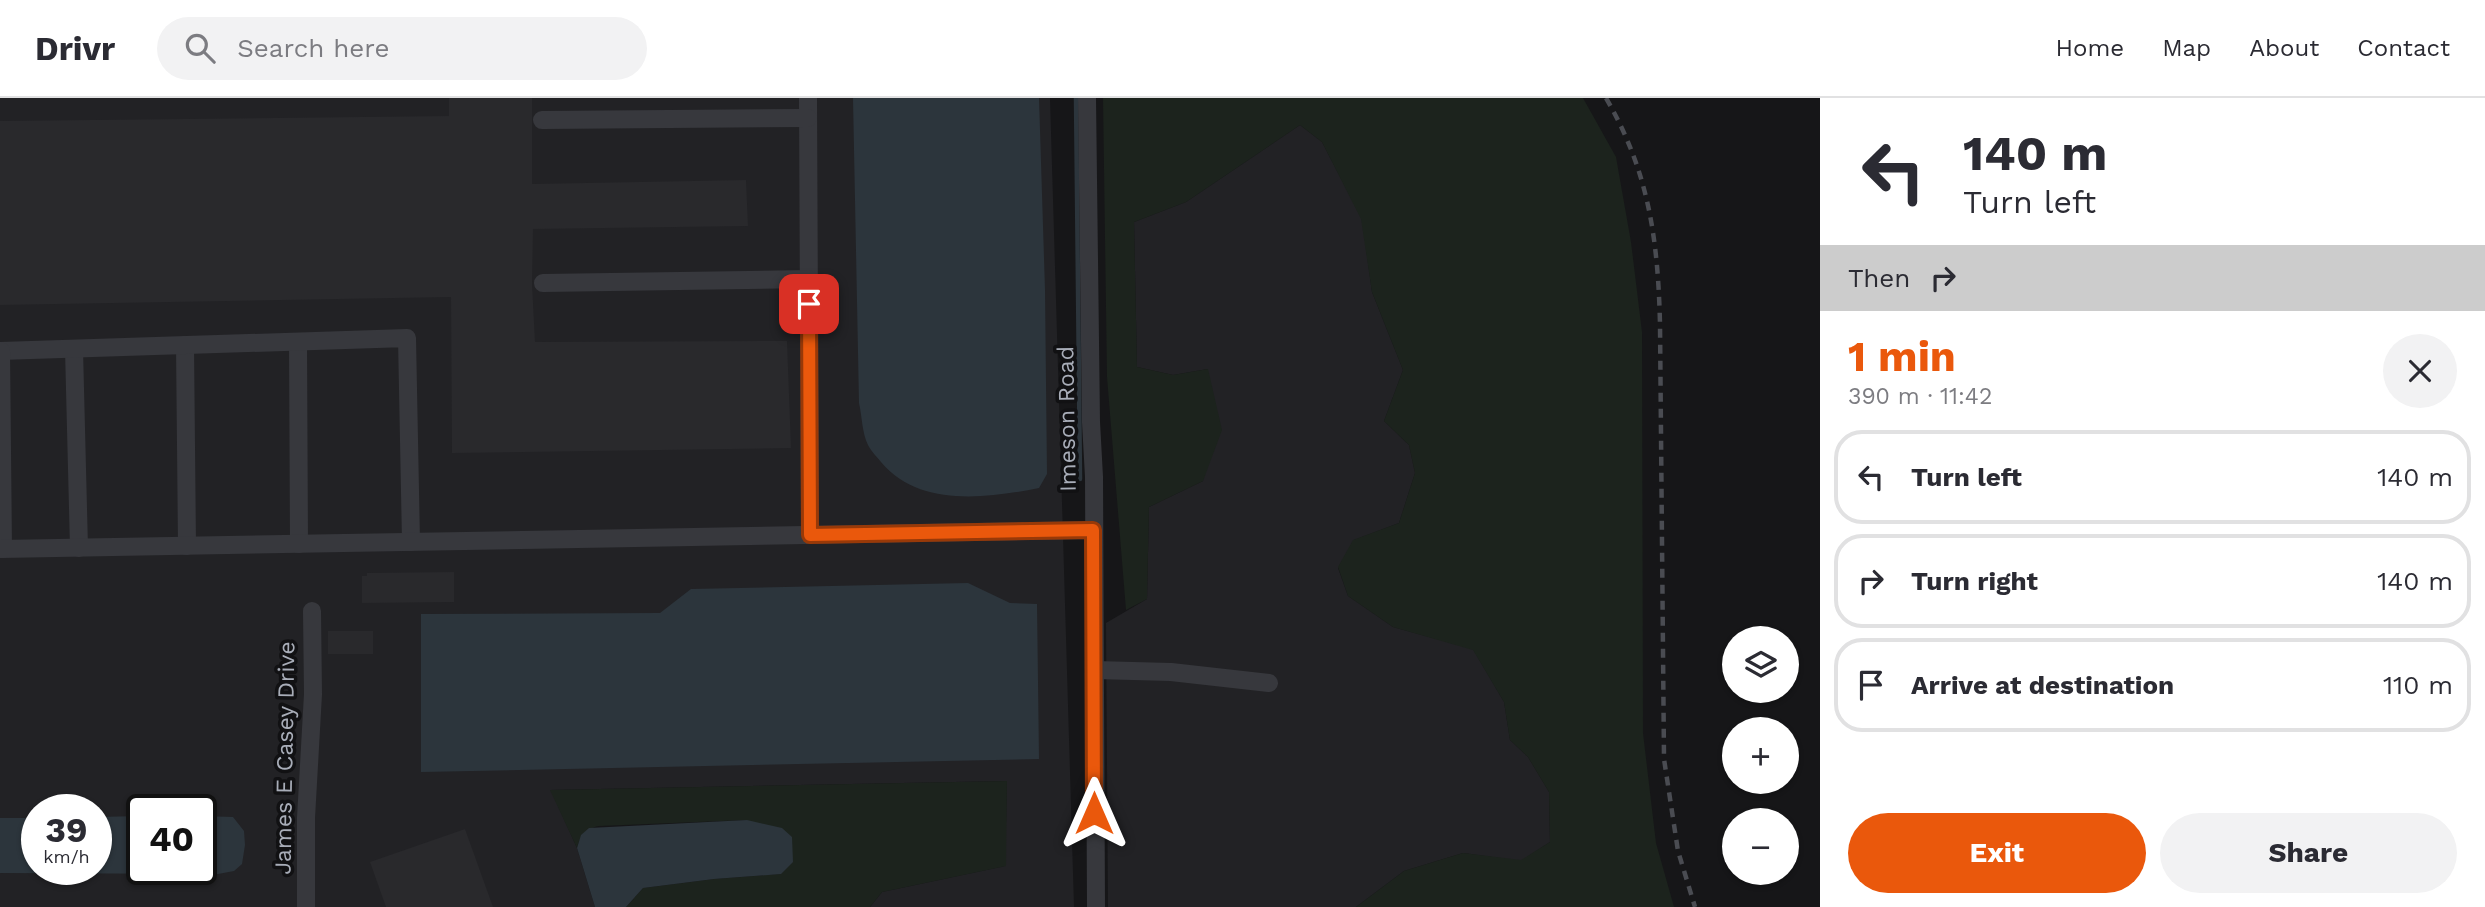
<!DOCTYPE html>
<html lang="en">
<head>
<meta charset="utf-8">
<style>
	body { margin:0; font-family:"Work Sans",sans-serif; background:#f2f2f3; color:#2b2b33; height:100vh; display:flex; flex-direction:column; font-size:26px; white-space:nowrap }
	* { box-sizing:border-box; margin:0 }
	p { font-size:23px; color:#7c7c81 }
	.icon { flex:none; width:38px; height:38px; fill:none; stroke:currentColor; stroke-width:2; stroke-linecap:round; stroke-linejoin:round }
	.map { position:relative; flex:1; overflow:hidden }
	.side { display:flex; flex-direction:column; background:#fff; width:665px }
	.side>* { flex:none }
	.guide { background:#fff; color:#2b2b33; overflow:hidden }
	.tools { position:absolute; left:1722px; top:528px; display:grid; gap:14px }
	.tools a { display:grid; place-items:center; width:77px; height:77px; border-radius:50%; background:#fff; box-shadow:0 2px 5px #0004; font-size:35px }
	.speed { position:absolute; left:21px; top:696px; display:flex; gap:14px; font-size:35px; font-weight:700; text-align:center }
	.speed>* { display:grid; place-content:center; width:91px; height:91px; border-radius:50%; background:#fff; box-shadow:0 2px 5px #0004; line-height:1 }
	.speed small { font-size:18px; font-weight:400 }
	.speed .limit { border:4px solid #111; border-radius:10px; background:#fff; color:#111 }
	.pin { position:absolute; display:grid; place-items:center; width:60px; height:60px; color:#fff; margin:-30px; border-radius:14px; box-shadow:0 4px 10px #0006 }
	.me { position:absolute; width:77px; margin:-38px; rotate:0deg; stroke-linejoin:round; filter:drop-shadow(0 0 5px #0008) }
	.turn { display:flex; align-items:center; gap:24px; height:147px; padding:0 28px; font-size:32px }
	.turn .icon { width:91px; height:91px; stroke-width:2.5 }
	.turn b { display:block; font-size:49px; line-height:60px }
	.then { display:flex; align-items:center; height:66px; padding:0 28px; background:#0003; gap:14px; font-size:26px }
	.round { display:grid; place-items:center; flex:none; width:74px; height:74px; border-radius:37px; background:#f2f2f3 }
	.overview { display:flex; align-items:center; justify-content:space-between; height:119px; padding:0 28px }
	h1 { font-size:42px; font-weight:700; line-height:52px; color:#ea580c }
	.button { display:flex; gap:14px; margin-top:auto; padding:14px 28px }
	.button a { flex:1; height:80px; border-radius:42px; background:#ea580c; color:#fff; font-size:28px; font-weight:700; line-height:80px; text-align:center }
	.button a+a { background:#f2f2f3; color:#2b2b33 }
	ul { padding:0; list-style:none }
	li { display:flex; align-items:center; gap:21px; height:94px; margin:0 14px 10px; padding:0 14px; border:4px solid #e1e1e2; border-radius:28px }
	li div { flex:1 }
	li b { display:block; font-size:26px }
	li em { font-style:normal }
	header { display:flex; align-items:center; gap:42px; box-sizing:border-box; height:98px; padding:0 35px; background:#fff; border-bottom:2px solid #e1e1e2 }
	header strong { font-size:33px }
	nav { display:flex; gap:38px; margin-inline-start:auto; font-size:24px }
	.search { width:490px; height:63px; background:#f2f2f3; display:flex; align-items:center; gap:18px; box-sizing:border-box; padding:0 24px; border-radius:38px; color:#7c7c81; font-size:26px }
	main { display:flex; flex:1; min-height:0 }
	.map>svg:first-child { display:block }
</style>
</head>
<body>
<header>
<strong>Drivr</strong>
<div class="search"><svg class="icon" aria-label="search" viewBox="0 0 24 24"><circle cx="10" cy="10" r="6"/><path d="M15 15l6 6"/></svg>Search here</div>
<nav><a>Home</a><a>Map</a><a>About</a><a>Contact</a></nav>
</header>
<main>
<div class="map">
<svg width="1820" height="809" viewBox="0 0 1820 809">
	<rect width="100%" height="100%" fill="#161618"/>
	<g fill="#222225" fill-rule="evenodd">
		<path d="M0,0h1050l24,809h-204l12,-15 123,-26 2,-85 -456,9 26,58 18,59h-595zM37,712h59v60h-59zM142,712h59v60h-59z"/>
		<polygon points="1300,27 1322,44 1362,121 1372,194 1403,272 1384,323 1409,347 1415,375 1399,425 1354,442 1338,470 1348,498 1393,529 1473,551 1504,604 1510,642 1528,659 1549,694 1550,744 1521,763 1463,755 1404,773 1356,809 1108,809 1106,525 1147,501 1149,409 1203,383 1208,271 1173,277 1137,269 1134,124 1186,104"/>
	</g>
	<g fill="#1c231d">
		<polygon points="1103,0 1583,0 1616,59 1631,144 1642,234 1643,635 1656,745 1674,809 1356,809 1404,773 1463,755 1521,762 1550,744 1549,694 1528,659 1510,642 1504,604 1473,552 1393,529 1348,498 1338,469 1353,442 1399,425 1415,375 1409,347 1384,323 1403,272 1372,194 1361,121 1322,44 1300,27 1186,104 1134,124 1137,269 1173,277 1208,271 1222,332 1203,383 1149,409 1147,501 1126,512 1107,279"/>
		<path d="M1007,683l-1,85 -124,26 -12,15h-244l17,-19 71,-9 66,-5 -33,-54 -148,6c-14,3 -18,8 -22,22l-27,-58z"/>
	</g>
	<g fill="#2c353c">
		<path d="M853,0h186l6,192 2,184 -8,14c-51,10 -120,20 -158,-26 -4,-5 -10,-11 -13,-17 -6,-12 -6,-29 -9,-42z"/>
		<polygon points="968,485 1010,505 1037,506 1039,661 421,674 421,516 660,515 691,491"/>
		<polygon points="142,718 142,772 201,772 201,718 233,719 244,733 245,747 242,766 234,773 218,776 0,775 0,720 37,720 37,772 96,772 96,719"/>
		<polygon points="747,722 782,730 792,739 793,764 781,776 714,781 643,790 626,809 595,809 577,750 581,737 589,730"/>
	</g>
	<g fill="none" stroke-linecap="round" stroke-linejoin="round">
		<polyline stroke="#2c353c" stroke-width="4.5" points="1076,0 1080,381"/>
	</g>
	<g fill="#29292c">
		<polygon points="449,0 532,0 532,86 746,82 748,128 533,131 532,186 535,244 787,243 791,350 452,355 451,199 0,207 0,23 449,18"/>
		<polygon points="454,474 454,504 362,505 362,478 367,478 367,475"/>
		<rect x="328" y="533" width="45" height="23"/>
		<polygon points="465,731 493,809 386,809 370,764"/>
	</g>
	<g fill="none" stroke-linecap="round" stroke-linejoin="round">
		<g stroke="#37383d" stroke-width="18">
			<polyline points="808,0 810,437"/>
			<polyline points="1087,0 1091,324 1094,379 1096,809"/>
			<polyline points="542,22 808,20"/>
			<polyline points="543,185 809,181"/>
			<polyline points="298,244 299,446"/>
			<polyline points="185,247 187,448"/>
			<polyline points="74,251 79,450"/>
			<polyline points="0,253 407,240 411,444"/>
			<polyline points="1,253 3,451"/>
			<polyline points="0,451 1093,432"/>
			<polyline points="1095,572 1171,574 1269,585"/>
			<polyline points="306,809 306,720 313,596 312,513"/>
		</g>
		<path stroke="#4a4c52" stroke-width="4.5" stroke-dasharray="9 7" stroke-linecap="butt" d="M1606,0c43,74 52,142 54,226l4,435 14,92 17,56"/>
	</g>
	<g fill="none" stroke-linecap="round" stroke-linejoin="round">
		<defs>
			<polyline id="route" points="809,206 810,437 1093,432 1094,715"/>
		</defs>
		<use href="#route" stroke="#983908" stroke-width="18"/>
		<use href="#route" stroke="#ea580c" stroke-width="12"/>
	</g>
	<g text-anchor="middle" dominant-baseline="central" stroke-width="7" stroke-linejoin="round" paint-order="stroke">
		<g font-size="23" fill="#a8adb8" stroke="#111113">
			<text transform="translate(1067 321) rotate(-91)">Imeson Road</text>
			<text transform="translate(285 660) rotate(-89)">James E Casey Drive</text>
		</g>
	</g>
</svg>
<div class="tools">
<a><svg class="icon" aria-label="layers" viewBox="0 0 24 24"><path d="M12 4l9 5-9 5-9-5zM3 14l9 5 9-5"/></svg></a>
<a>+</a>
<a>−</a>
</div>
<div class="speed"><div>39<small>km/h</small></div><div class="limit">40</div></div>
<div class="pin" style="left:809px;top:206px;background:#d93025"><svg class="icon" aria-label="arrive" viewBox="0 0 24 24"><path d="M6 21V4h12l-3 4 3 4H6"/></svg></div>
<svg class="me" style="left:1094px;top:715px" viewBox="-20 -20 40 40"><path d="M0-17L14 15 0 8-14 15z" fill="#ea580c" stroke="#fff" stroke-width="4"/></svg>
</div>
<section class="side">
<div class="guide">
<div class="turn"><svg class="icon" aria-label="left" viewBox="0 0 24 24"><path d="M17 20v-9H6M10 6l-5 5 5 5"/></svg><div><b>140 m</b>Turn left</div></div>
<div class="then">Then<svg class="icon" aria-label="right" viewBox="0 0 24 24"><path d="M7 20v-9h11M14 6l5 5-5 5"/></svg></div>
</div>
<div class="overview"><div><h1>1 min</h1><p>390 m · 11:42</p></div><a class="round"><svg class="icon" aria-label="close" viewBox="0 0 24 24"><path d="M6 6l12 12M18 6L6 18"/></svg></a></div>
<ul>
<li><svg class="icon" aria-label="left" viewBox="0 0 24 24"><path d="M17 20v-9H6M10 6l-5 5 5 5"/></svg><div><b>Turn left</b></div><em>140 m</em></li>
<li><svg class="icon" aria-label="right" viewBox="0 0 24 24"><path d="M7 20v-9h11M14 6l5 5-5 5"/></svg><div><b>Turn right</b></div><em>140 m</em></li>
<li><svg class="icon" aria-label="arrive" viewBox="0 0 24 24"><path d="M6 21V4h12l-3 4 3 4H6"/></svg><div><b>Arrive at destination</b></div><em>110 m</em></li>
</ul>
<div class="button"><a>Exit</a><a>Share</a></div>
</section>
</main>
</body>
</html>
